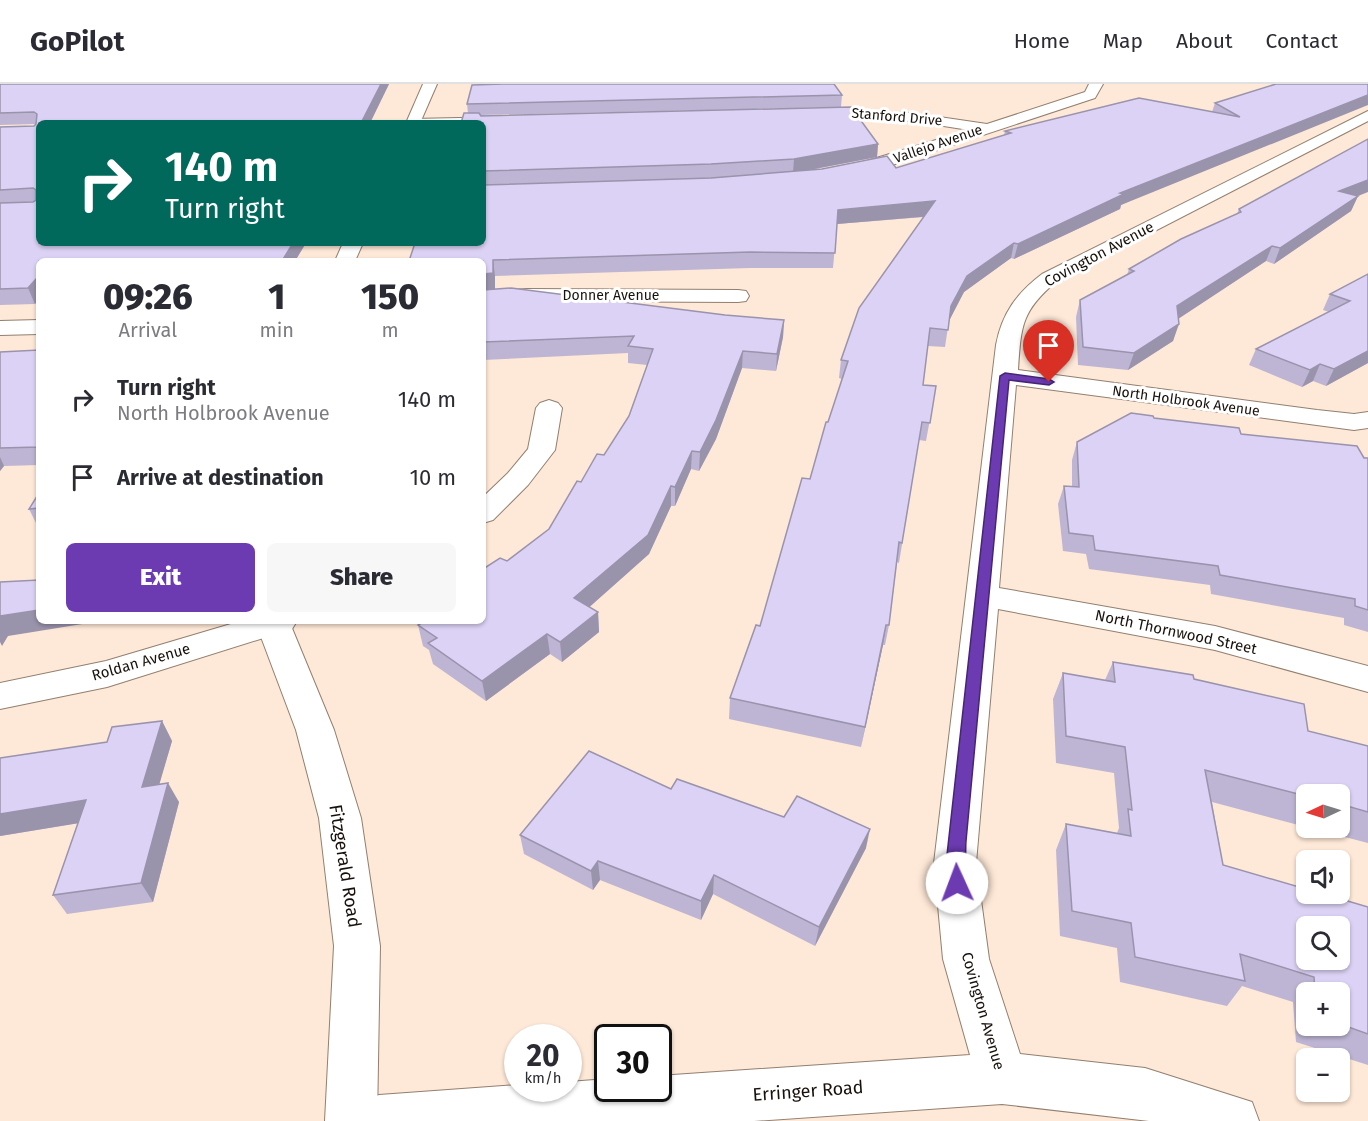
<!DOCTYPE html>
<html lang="en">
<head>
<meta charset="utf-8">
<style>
	body { margin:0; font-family:"Fira Sans",sans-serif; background:#f7f7f7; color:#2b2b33; height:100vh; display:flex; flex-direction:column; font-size:22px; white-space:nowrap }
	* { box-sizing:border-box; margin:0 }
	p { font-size:20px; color:#7c7c81 }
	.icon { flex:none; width:33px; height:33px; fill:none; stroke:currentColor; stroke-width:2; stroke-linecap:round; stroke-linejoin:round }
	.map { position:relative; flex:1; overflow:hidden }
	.side { position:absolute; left:36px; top:174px; width:450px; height:366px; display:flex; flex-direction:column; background:#fff; border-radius:9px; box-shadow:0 2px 4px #0004 }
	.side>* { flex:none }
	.guide { position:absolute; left:36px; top:36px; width:450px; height:126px; border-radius:9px; box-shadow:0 2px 4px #0004; background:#00695c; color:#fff; overflow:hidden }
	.needle { width:39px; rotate:266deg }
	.buttons { position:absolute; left:1296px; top:700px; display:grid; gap:12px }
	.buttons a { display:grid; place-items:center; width:54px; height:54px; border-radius:9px; background:#fff; box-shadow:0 2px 4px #0004; font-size:30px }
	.speed { position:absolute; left:504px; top:940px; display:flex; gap:12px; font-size:30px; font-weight:700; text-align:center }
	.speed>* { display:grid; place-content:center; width:78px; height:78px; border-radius:50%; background:#fff; box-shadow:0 2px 4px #0004; line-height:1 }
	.speed small { font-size:15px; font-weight:400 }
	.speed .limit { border:3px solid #111; border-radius:9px; background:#fff; color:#111 }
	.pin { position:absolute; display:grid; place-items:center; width:51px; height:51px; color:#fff; margin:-62px -26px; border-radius:50% 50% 50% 0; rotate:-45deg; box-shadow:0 0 6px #0007 }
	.pin .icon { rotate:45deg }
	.me { position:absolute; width:66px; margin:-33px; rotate:358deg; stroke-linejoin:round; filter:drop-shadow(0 0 4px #0008) }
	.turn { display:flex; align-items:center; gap:21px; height:126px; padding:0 30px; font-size:27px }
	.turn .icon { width:78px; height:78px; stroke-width:2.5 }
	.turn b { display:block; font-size:42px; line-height:51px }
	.eta { display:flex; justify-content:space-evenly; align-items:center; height:102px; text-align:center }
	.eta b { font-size:36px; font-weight:800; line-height:42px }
	.primary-button { display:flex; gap:12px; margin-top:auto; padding:12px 30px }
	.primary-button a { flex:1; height:69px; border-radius:9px; background:#6c3bb2; color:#fff; font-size:24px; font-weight:800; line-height:69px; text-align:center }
	.primary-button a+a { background:#f7f7f7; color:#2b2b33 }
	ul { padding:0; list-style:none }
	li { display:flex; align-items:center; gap:18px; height:78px; padding:0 30px }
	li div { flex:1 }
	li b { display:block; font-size:22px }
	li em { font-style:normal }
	header { display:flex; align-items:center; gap:36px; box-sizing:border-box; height:84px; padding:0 30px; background:#fff; border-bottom:2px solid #e1e1e2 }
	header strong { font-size:28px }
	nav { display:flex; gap:33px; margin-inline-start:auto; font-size:21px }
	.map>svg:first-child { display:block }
</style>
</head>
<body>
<header>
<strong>GoPilot</strong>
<nav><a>Home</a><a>Map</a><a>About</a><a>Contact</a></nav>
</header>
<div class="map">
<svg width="1368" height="1037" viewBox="0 0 1368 1037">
	<rect width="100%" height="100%" fill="#fee8d7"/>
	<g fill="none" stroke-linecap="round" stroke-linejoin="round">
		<defs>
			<g id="minor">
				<polygon points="1089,0 1103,0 1095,14 880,85 846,94 840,93 838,89 840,85 969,46 912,37 812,33 805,29 812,25 912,29 987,40 1085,8"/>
				<path d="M1368,27v10l-312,161c-35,29 -35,45 -38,88l299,40 37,4 14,-2v16l-14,2 -338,-45 -17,203 216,38 153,40v26l-153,-42 -217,-41 -22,254 13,96 31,95 125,14 107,34 7,19h-110l-147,-17 -248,17h-401l7,-19 19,-7 139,-10v4h50v-7l40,-3v10h50v-13l312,-21 -27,-96 -9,-96 62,-518c6,-32 21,-52 46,-71z"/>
				<polygon points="506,33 511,34 513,37 511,40 483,42 483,39 405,39 412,35"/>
				<polygon points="527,205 738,206 746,207 749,212 746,217 738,218 527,217 483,220 483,208"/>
				<polygon points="39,236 39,250 0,251 0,237"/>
				<polygon points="549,316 558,319 562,324 555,366 528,401 493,436 483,439 483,413 508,389 528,365 536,324 540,319"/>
				<polygon points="241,537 297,537 292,545 107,603 0,625 0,599 106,577"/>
			</g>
			<g id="major">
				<polygon points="423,0 437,0 420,39 406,39"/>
				<polygon points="343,159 363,159 355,177 335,177"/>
				<polygon points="255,537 289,537 334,646 361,734 380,862 377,1037 325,1037 334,862 319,734 296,646"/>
			</g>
		</defs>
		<use href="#minor" stroke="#927f6f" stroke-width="2"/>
		<use href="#major" stroke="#927f6f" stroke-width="2"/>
		<use href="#minor" fill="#fff" fill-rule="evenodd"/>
		<use href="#major" fill="#fff" fill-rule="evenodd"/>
	</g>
	<g fill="#bdb5d3" fill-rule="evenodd">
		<polygon points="0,0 389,0 370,39 39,159 306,159 295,177 39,177 39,215 35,220 0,221 0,43 34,42 36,40 0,41"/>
		<polygon points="1368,0 1121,121 1120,125 1014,175 1011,174 964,208 949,236 945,263 928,262 923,301 936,302 926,357 919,356 899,479 897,478 889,541 885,561 883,561 861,663 729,635 730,614 760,542 810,395 842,295 839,294 841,276 924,133 837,140 833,184 750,184 495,192 495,205 725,231 784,236 783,253 776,287 742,284 716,355 699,387 691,385 675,422 671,422 649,470 589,523 598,528 599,548 562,578 550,570 486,617 433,580 429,566 423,562 418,541 483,537 507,477 549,445 581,398 604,371 629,332 647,281 628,279 628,269 483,276 483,177 711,94 483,101 483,39 468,29 467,20 842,11 841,23 481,31 878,60 877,73 805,87 896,84 1004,51 1005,47 1212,28 1215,19"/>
		<polygon points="1358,112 1351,127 1274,180 1266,177 1179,234 1173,257 1128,286 1078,281 1076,233 1080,216 1127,191 1129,185 1237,130 1239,125"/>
		<polygon points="1368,190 1368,279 1326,302 1313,297 1302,303 1249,281 1256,265 1329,228 1323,226 1330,210"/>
		<polygon points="39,266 39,381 4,382 0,387 0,268"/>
		<polygon points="1154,334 1241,350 1368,374 1368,548 1344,541 1344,534 1211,510 1210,501 1089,485 1086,470 1063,467 1058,420 1064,402 1072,403 1072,376 1077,358"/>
		<polygon points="39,409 39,443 38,443 29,425"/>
		<path d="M1113,578l81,17 114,52 60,15v97l-58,-15h30v-33h-34v32l-94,-25 11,63 145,42v158l-72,-23 -3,-40 -51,-16 -15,20 -107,-24 -3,-34 -57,-12 -4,-86 10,-26 51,9 2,-5 -5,-55 -58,-10 -3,-64 10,-26 42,7zM1306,909h34v33h-34z"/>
		<polygon points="162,637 172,657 159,700 179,718 153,818 67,830 53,811 78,739 0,752 107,658"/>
		<polygon points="671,705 866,764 815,862 713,810 701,836 600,796 593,806 524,770 520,751"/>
	</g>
	<g fill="#9a93ac">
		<polygon points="381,0 389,0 370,39 361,39"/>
		<polygon points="1368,11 1368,21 1121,121 1120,125 1014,175 1018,160 1120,109"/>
		<polygon points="878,60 877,73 793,89 794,75"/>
		<polygon points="1368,96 1368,108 1358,112 1351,127 1274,180 1280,164 1339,107"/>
		<polygon points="935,117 932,132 837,140 838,126"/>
		<polygon points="293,159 306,159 295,177 282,177"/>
		<polygon points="1014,159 1011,174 964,208 948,239 951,222 967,192"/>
		<polygon points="1272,162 1266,177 1172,239 1177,222"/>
		<polygon points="493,176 495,192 495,205 483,206 483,190"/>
		<polygon points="36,195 39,201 39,215 35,220 28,204"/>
		<polygon points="784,236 783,253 776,287 777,270"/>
		<polygon points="1179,240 1173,257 1128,286 1134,269"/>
		<polygon points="743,267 742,284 716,355 699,387 700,368"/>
		<polygon points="1368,267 1368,279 1326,302 1334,285"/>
		<polygon points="1320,280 1313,297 1302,303 1310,286"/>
		<polygon points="692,367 691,385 675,422 675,403"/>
		<polygon points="0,373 4,382 0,387"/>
		<polygon points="671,402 671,422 649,470 576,535 574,514"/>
		<polygon points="39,526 39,537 101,537 8,552 2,562 0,558 0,532"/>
		<polygon points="598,528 599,548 562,578 560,558"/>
		<polygon points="886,541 883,561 861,663 865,643"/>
		<polygon points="547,550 550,570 486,617 482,597"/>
		<polygon points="162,637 172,657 153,722 142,703"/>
		<polygon points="168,699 179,718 153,818 141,799"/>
		<polygon points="86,716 98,736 0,752 0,730"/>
		<polygon points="870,745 866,764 815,862 819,843"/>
		<polygon points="598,777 600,796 593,806 591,787"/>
		<polygon points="714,791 713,810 701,836 701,817"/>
	</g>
	<g fill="#dcd2f5" stroke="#9a93ac" stroke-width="1.5" fill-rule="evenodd">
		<polygon points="0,0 381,0 361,39 39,39 39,159 293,159 282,177 39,177 39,195 36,195 28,204 0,205 0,119 33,118 36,116 36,106 33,104 0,106 0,43 34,42 36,40 37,30 34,28 0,29"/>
		<polygon points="503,0 834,0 842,11 467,20 472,1"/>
		<polygon points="1276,0 1368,0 1368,11 1120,109 1124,110 1018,160 1014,159 967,192 951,222 948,246 930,244 923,301 936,302 930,339 922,338 902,459 899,458 889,541 886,541 865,643 730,614 756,541 760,542 802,394 810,395 826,338 828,338 848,277 841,276 859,224 935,117 838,126 835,169 750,168 493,176 493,189 483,190 483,177 409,177 415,159 483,159 483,101 711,94 822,85 887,72 896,84 1011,49 1005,47 1139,14 1240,33 1215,19"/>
		<polygon points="851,23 878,60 794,75 711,80 483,87 483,39 461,39 464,29 479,29 481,32"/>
		<polygon points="1368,55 1368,96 1339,107 1358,112 1280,164 1272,162 1177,222 1179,240 1134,269 1083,263 1080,216 1134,187 1129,185 1181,155 1241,128 1239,125"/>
		<polygon points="1368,190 1368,267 1334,285 1320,280 1310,286 1256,265 1350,217 1330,210"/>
		<polygon points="511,204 725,231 784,236 777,270 743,267 716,336 700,368 692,367 675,403 671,402 648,451 574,514 598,528 560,558 547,550 482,597 428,559 437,554 418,541 425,537 483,537 483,485 500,474 507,477 549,445 577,397 581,398 597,370 604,371 629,332 653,265 628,262 634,252 483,258 483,206"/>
		<polygon points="39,266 39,363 0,364 0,268"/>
		<polygon points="1131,329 1153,332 1154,334 1239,344 1241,350 1357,362 1364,374 1368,374 1368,526 1355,522 1355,515 1220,491 1218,482 1095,466 1093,452 1069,449 1064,402 1079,403 1077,358"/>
		<polygon points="39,409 39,424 29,425"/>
		<polygon points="39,496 39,526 0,532 0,498"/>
		<path d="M1113,578l80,13 1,4 110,25 4,27 60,15v66l-28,-8v-9h-34v1l-101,-26 18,95 83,24v5h18l44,13v127l-28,-10v-31h-25l-1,-16 -74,-23 5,27 -110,-24 -4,-34 -59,-12 -6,-87 65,12 -3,-27 4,1 -7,-63 -59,-11 -3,-63 52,9zM1306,843h34v33h-34z"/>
		<polygon points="162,637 142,703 168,699 141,799 53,811 86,716 0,730 0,674 107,658 112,643"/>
		<polygon points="589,667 671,705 677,695 784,733 797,712 870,745 819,843 714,791 701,817 598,777 591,787 520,751"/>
	</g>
	<path fill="#6c3bb2" stroke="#462674" stroke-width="1.5" d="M1005,289l44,6 5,3 -5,3 -40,-5 -43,461c-1,12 1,39 -2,47l-7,2 -6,-2 -5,-24 54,-488z"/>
	<g text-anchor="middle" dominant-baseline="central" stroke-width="6" stroke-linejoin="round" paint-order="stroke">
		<g font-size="14" fill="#18110b" stroke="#fff">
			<text transform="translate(897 33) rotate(5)">Stanford Drive</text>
			<text transform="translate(938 60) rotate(-19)">Vallejo Avenue</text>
			<text x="611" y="211">Donner Avenue</text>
			<text transform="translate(1186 317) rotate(8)">North Holbrook Avenue</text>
		</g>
		<g font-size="15" fill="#18110b" stroke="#fff">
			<text transform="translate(1099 170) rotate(-28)">Covington Avenue</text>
			<text transform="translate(1176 548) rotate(12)">North Thornwood Street</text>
			<text transform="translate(141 578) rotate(-16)">Roldan Avenue</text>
			<text transform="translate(983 927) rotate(74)">Covington Avenue</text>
		</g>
		<g font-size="18" fill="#18110b" stroke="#fff">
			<text transform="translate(345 782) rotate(81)">Fitzgerald Road</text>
			<text transform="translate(808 1007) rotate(-4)">Erringer Road</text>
		</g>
	</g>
</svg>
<div class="buttons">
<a><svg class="needle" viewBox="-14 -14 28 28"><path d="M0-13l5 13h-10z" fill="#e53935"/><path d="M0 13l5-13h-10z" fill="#7c7c81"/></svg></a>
<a><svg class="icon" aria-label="sound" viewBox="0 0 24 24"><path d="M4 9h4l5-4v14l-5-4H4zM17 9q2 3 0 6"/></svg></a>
<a><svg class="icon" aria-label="search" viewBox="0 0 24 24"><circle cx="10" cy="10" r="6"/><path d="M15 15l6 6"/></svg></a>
<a>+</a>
<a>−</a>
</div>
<div class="speed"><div>20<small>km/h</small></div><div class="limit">30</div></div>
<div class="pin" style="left:1049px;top:298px;background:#d93025"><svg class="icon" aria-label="arrive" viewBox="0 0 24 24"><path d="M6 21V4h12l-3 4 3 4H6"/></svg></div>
<svg class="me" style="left:957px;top:799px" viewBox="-20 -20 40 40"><circle r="19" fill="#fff"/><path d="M0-13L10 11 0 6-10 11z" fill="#6c3bb2"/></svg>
<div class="guide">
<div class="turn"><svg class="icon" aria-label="right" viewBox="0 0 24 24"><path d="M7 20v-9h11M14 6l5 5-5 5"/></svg><div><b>140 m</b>Turn right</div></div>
</div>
<section class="side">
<div class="eta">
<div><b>09:26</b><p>Arrival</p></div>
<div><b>1</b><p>min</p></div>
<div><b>150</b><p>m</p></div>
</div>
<ul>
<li><svg class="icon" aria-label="right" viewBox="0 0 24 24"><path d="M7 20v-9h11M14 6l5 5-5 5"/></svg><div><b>Turn right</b><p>North Holbrook Avenue</p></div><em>140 m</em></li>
<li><svg class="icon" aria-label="arrive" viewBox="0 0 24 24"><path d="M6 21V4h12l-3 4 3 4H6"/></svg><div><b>Arrive at destination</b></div><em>10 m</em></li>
</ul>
<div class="primary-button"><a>Exit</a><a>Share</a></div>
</section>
</div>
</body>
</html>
